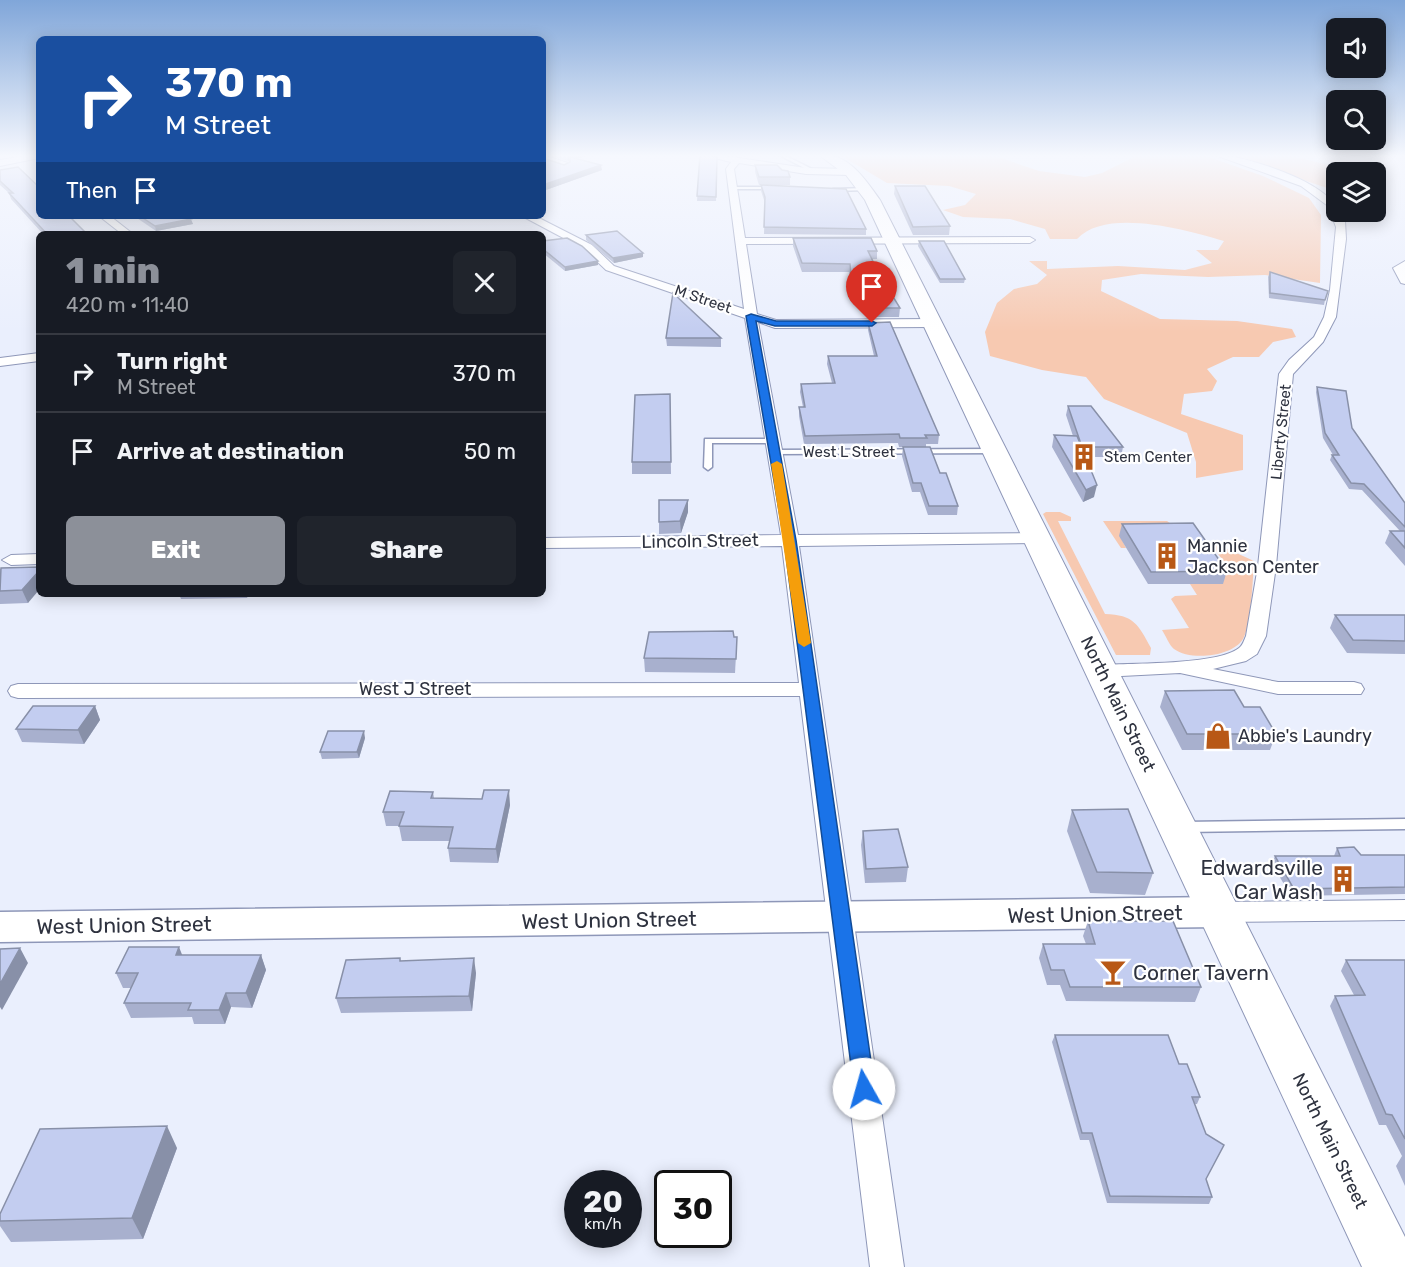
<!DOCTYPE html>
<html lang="en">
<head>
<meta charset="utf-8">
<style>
	body { margin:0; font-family:Rubik,sans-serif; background:#20242c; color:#f1f3f6; height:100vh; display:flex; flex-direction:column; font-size:22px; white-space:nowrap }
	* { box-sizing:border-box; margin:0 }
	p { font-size:20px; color:#9ea1a6 }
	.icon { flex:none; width:33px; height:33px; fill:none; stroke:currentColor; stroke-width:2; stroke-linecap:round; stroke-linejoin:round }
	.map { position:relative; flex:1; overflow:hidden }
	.sheet { position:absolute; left:36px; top:231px; width:510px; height:366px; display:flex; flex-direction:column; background:#171b24; border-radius:9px; box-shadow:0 3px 15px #0003 }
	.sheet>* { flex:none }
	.top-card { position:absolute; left:36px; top:36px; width:510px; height:183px; border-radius:9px; box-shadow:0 3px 15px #0003; background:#1a4fa0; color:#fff; overflow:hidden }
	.buttons { position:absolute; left:1326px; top:18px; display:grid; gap:12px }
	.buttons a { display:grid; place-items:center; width:60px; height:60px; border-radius:9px; background:#171b24; box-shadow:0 3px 15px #0003; font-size:30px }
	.speed { position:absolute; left:564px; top:1170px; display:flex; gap:12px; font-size:30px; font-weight:700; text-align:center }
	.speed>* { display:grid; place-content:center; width:78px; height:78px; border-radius:50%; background:#171b24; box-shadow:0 3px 15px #0003; line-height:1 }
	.speed small { font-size:15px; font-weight:400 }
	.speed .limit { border:3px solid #111; border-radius:9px; background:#fff; color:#111 }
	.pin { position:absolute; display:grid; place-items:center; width:51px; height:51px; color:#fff; margin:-62px -26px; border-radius:50% 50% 50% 0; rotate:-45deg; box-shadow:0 0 6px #0007 }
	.pin .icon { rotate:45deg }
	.me { position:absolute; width:66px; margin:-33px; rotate:353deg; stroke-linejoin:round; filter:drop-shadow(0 0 4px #0008) }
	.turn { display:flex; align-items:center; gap:21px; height:126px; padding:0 30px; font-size:27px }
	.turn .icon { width:78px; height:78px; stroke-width:2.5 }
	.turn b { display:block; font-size:42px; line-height:51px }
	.then { display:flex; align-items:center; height:57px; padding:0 30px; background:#0003; gap:12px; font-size:22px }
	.round { display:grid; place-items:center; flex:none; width:63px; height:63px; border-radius:9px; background:#20242c }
	.head { display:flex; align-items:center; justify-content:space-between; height:102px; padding:0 30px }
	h1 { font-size:36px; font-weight:800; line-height:45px; color:#8c9099 }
	.action { display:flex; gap:12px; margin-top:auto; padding:12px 30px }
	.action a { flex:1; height:69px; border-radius:9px; background:#8c9099; color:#fff; font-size:24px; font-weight:800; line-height:69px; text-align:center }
	.action a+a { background:#20242c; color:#f1f3f6 }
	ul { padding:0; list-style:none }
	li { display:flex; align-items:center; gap:18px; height:78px; padding:0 30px; border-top:2px solid #363941 }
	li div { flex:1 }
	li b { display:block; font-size:22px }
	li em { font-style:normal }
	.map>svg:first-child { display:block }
</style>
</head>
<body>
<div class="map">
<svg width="1405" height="1267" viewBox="0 0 1405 1267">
	<rect width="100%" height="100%" fill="#eaeffd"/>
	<g fill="#f7c9b1">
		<path d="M840,155h152l47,16 46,6 17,-4 36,-18h65l60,21 46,22 12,17 -1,68 -55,-8 -57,2 -67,-3 -39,6 -1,11 59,28 77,2 55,8 4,8 -23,5 -14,15h-26l-26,12 10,12 -5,10 -28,3 -3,20 62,21v35l-47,8v-16l-9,-29 -83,-34 -18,-22 -44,-7 -52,-14 -5,-24 12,-29 17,-14 23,-5 10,-9 -18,-14h18v8l71,-3 67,4 27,-7 -16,-13h22l6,-9c-37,-11 -118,-34 -147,-2h-27l-5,-10 -35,-10 -47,-2 -20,-7 22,-5 11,-11 -27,-8 -62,-3z"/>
		<polygon points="1229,155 1287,155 1357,172 1336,172 1336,191"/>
		<path d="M1046,512h14l11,5v4h-13l47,93c29,1 33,10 46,34l-1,7h-34l-73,-141z"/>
		<polygon points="1103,521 1167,521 1174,526 1120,536 1126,548 1121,548"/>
		<path d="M1211,544l10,2 33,15c-1,16 -3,66 -11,78 -11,18 -53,22 -69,10 -5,-4 -8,-13 -12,-19l27,-2 -18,-29 4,-3 22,-1 -7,-11 11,-21 27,-1h-4z"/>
	</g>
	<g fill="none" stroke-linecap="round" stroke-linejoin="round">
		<defs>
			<g id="lane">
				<polygon points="779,155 784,155 818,172 814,173"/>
				<polygon points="732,187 773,187 775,188 773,189 734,189"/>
				<polygon points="866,188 868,190 833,191 831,190 833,189"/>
				<polygon points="705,439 773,439 777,441 773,443 712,443 712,467 708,470 704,467"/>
				<polygon points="995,449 999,451 998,453 775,454 771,452 775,450"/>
				<polygon points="1405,819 1405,829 1184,832 1179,830 1178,827 1179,824 1184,822"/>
			</g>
			<g id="street">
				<polygon points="29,155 39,155 39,158 0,166 0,160"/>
				<polygon points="543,155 568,163 569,165 565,168 543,161"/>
				<polygon points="702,155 719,155 806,168 851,169 855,172 851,175 806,174 739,163 734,169 745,238 1030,237 1035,240 1030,243 746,244 757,314 776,320 932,319 938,323 932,327 775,328 758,322 798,535 1038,533 1047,538 1038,543 799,546 904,1267 870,1267 800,696 18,698 11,696 8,691 11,686 18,684 799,683 782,546 543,548 543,538 781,535 745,318 606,270 584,249 522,216 535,216 592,245 614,266 744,309 726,169 731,162"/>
				<path d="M1215,155c23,-2 121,29 121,57h5l4,9 1,18 -10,78 -13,25 -30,32 -17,192 -10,70 -9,18 -11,7 -33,8 65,13h76l7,2 3,5 -3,5h-83l-98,-21 -78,4 -7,-2 -3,-4 3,-4 7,-2c29,-2 116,0 137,-17 4,-3 5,-8 7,-12l12,-70 21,-192 10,-14 25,-23 10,-20 6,-27 6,-63 -8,-21 -27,-20z"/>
				<polygon points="99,216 110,216 133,234 122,234"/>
				<polygon points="1405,261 1405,284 1401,283 1393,268"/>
				<polygon points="39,353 39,361 0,366 0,358"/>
				<polygon points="39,554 39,564 11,565 2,560 11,555"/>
				<polygon points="1405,900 1405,920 1219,922 1210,919 1206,912 1210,905 1219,902"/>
			</g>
			<polygon id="secondary" points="1219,897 1232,902 1238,912 1232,922 1219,927 0,942 0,912"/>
			<path id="primary" d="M819,155c29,-3 46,24 61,45l525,1037v30h-43l-497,-1067 -19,-25z"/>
		</defs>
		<use href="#lane" stroke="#8e97b8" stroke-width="3"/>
		<use href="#street" stroke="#8e97b8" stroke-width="2"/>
		<use href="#secondary" stroke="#8e97b8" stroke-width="3"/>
		<use href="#primary" stroke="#8e97b8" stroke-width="2"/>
		<use href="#lane" fill="#fff" fill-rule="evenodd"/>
		<use href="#street" fill="#fff" fill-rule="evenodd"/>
		<use href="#secondary" fill="#fff" fill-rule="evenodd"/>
		<use href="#primary" fill="#fff" fill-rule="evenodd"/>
	</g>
	<g fill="#a8b0ce">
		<polygon points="547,155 590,155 576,159 602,170 543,191 543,158 564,165 570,162 570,160 568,161"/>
		<polygon points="700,155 717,157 716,201 697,201"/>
		<polygon points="755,165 782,170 790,177 790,185 759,185 755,172"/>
		<polygon points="0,170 87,234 43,234 11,199 9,193 0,185"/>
		<polygon points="761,185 866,229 866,235 764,234 765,203 761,191"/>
		<polygon points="895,186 950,226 949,235 913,235 894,194"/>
		<polygon points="134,216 186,216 193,224 156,231"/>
		<polygon points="586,235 643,253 643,257 614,263 586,240"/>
		<polygon points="793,238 877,251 877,259 872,259 879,274 900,308 899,317 869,317 863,283 851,283 849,272 802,272 793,246"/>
		<polygon points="543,241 598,261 598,265 565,271 543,253"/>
		<polygon points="919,241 965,279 964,283 940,283 918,246"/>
		<polygon points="1270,272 1325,300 1324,305 1269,298 1268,277"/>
		<polygon points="868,323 939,435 938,444 926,444 926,447 899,447 898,443 804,444 799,416 799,407 803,407 800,392 801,384 832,383 827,364 828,356 874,356 868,330"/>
		<polygon points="666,338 721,338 721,347 667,346"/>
		<polygon points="1317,387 1352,428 1405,503 1405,566 1385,543 1390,531 1400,531 1362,490 1349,489 1330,460 1332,455 1333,455 1323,438 1316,392"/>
		<polygon points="670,394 671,474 632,474 632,462"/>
		<polygon points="1068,406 1123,447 1121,457 1086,457 1094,497 1083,502 1052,447 1054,435 1073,436 1066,415"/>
		<polygon points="903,447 940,473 958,506 957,515 928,515 920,492 912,492 902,456"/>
		<polygon points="688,500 688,512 681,533 659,534 659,522"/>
		<polygon points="1122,524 1227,571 1223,584 1148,584 1119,536"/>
		<polygon points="39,567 28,603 0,604 0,569"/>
		<polygon points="179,594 249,594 247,598 181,599"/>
		<polygon points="1335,615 1405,615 1405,654 1347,653 1330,628"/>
		<polygon points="734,637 737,637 735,673 645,672 644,658"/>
		<polygon points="1165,691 1244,707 1276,734 1270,750 1182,750 1160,707"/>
		<polygon points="95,706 100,720 84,744 22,742 16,729"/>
		<polygon points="365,738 359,758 322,759 320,752"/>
		<polygon points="433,792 434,798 510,805 498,863 450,862 448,848 450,841 402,841 399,826 386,826 383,812"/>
		<polygon points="1072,810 1153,873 1145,895 1090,893 1067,831"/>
		<polygon points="863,831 908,867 906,882 865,883 861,845"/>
		<polygon points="1337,848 1361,855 1405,855 1405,894 1291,896 1272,864 1275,856 1334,856"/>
		<polygon points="1088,921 1201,987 1195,1002 1066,1001 1060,985 1047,985 1039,958 1043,944 1086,944 1083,936"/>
		<polygon points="182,955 261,955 266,970 252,1008 231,1007 225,1024 194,1024 192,1017 131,1018 124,1003 131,988 123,988 116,973"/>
		<polygon points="1346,960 1405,960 1405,1186 1396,1166 1402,1156 1386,1125 1379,1125 1330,1006 1335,996 1354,995 1341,971"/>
		<polygon points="401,961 476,973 472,1011 341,1013 336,998"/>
		<polygon points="1055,1035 1179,1064 1200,1097 1197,1104 1195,1104 1206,1179 1212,1197 1209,1204 1107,1203 1089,1140 1080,1140 1052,1042"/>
		<polygon points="177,1148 143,1239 11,1242 0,1226 0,1214"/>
	</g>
	<g fill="#8890a8">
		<polygon points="572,155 590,155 568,161 568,156"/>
		<polygon points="601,165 602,170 543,191 543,185"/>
		<polygon points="191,219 193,224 156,231 155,226"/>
		<polygon points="643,253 643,257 614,263 613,258"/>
		<polygon points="598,261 598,265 565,271 565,267"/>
		<polygon points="1097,485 1094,497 1083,502 1086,490"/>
		<polygon points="688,500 688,512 681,533 680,521"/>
		<polygon points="39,571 39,590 28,603 22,590"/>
		<polygon points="95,706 100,720 84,744 78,730"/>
		<polygon points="364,731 365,738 359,758 357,752"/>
		<polygon points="509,790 510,805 498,863 496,849"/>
		<polygon points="179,947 185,962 176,955"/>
		<polygon points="20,948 28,963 2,1010 0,1007 0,984"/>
		<polygon points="261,955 266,970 252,1008 246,993"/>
		<polygon points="474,958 476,973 472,1011 469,996"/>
		<polygon points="226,993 231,1007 225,1024 219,1010"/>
		<polygon points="167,1126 177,1148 143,1239 132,1218"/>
	</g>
	<g fill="#c3cdf0" stroke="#8890a8" stroke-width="1.5">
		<polygon points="700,155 709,155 717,157 716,197 697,196"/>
		<polygon points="570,157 601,165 543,185 543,158 564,165 570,162"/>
		<polygon points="755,165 777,165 782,170 788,171 790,177 759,177"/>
		<polygon points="18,167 39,187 39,216 69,216 87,234 47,234 9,193 13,193 0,181 0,170"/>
		<polygon points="761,185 846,189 866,229 764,227 765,197"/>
		<polygon points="895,186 925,186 950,226 913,227"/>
		<polygon points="140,216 186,216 191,219 155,226"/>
		<polygon points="617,231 643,253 613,258 586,235"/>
		<polygon points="567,238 582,246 598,261 565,267 543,249 543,241"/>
		<polygon points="793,238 871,238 877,251 868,251 879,274 900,308 870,308 864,275 851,275 850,264 802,263"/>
		<polygon points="919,241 944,241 965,279 940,279"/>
		<polygon points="1270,272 1328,291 1325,300 1270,293"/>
		<polygon points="673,293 721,338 666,338"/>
		<polygon points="890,322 939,435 925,435 927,438 900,438 899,434 805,436 799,407 805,407 801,384 835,383 828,356 877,356 868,323"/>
		<polygon points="1317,387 1346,391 1352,428 1405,503 1405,527 1364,484 1351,483 1332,455 1339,455 1325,433"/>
		<polygon points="670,394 671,462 632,462 635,395"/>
		<polygon points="1068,406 1091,406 1123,447 1082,447"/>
		<polygon points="1054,435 1077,436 1097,485 1086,490"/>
		<polygon points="903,447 930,447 940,473 946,473 958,506 929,506 921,483 913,483"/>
		<polygon points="659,500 688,500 680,521 659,522"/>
		<polygon points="1193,523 1227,571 1151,572 1122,524"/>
		<polygon points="1390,531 1405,531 1405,548"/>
		<polygon points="39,567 39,571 22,590 0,591 1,568"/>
		<polygon points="1335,615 1405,615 1405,641 1353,640"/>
		<polygon points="733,631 734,637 737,637 736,659 644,658 649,632"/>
		<polygon points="1234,690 1244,707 1260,707 1276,734 1187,734 1165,691"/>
		<polygon points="33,706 95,706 78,730 16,729"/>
		<polygon points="328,731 364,731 357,752 320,752"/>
		<polygon points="484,790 509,790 496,849 448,848 453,827 399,826 404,812 383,812 390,791 433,792 431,798 482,799"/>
		<polygon points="1128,809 1153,873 1097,872 1072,810"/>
		<polygon points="898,829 908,867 866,869 863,831"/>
		<polygon points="1354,847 1361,855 1405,855 1405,887 1294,889 1275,856 1340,856 1337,848"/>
		<polygon points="1088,921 1173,921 1201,987 1070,987 1064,970 1051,970 1043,944 1095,944"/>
		<polygon points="129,947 179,947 176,955 261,955 246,993 226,993 219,1010 188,1010 191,1003 124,1003 138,973 116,973"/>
		<polygon points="20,948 0,984 0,949"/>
		<polygon points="400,958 400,961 474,958 469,996 336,998 346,960"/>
		<polygon points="1346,960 1405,960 1405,1139 1392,1115 1386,1114 1335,996 1365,995"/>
		<polygon points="1055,1035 1168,1035 1179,1064 1187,1064 1200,1097 1192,1097 1206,1134 1224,1145 1206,1179 1212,1197 1110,1196 1092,1133 1082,1133"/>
		<polygon points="167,1126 132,1218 0,1221 0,1214 40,1129"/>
	</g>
	<linearGradient id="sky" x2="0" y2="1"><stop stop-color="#80a6d9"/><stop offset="0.47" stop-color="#f6f8fe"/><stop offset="1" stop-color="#f6f8fe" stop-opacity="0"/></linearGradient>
	<rect width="1405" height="332" fill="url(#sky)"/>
	<polygon fill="#1a73e8" stroke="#114b97" stroke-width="1.5" points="751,314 776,321 872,321 876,323 872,326 775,326 756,321 796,540 875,1089 872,1095 864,1098 857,1095 854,1089 784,540 746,316"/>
	<polygon fill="#f59e0b" points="777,461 782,464 811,643 804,647 798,643 771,464"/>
	<defs>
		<symbol id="building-bare" viewBox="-9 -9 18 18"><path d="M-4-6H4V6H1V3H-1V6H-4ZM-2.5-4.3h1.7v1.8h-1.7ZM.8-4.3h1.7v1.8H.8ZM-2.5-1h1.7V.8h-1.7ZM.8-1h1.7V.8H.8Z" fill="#b85816" stroke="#fff" stroke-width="2.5" paint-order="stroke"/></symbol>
		<symbol id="shop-bare" viewBox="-9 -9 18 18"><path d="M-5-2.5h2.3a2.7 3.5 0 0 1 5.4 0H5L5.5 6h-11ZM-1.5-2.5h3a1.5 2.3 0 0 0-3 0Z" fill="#b85816" stroke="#fff" stroke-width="2.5" paint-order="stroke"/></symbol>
		<symbol id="bar-bare" viewBox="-9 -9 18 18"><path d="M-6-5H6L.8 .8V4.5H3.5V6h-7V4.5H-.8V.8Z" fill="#b85816" stroke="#fff" stroke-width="2.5" paint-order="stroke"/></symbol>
	</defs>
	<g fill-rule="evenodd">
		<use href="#building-bare" x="1065" y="438" width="38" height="38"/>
		<use href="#building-bare" x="1148" y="537" width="38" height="38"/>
		<use href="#shop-bare" x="1199" y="717" width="38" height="38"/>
		<use href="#building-bare" x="1324" y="860" width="38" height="38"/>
		<use href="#bar-bare" x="1094" y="953" width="38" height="38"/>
	</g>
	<g text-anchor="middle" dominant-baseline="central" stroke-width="4.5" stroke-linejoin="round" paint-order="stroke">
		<g font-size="15" fill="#2e323f" stroke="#fff">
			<text transform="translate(703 299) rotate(19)">M Street</text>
			<text transform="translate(1281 432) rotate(-84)">Liberty Street</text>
			<text x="849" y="452">West L Street</text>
		</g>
		<g font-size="15" fill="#2e323f" stroke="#fff" text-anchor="start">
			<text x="1104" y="457">Stem Center</text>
		</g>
		<g font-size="18" fill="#2e323f" stroke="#fff">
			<text transform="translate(700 541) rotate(-1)">Lincoln Street</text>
			<text x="415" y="689">West J Street</text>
			<text transform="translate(1118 704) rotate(64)">North Main Street</text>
			<text transform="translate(1330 1141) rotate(64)">North Main Street</text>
		</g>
		<g font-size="18" fill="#2e323f" stroke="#fff" text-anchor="start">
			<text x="1187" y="546">Mannie<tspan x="1187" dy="21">Jackson Center</tspan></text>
			<text x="1238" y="736">Abbie's Laundry</text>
		</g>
		<g font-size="21" fill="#2e323f" stroke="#fff" text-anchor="end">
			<text x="1323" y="867">Edwardsville<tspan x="1323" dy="24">Car Wash</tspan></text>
			<text x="1133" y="972" text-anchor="start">Corner Tavern</text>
		</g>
		<g font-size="21" fill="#2e323f" stroke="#fff">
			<text transform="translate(1095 914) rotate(-1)">West Union Street</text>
			<text transform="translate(609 920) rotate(-1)">West Union Street</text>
			<text transform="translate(124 925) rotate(-1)">West Union Street</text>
		</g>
	</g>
</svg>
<div class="buttons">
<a><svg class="icon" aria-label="sound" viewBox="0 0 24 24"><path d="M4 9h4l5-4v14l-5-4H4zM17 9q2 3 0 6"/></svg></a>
<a><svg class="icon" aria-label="search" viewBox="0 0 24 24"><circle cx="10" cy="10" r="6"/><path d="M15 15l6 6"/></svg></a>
<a><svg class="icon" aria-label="layers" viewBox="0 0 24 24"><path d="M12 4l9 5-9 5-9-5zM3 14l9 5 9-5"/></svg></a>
</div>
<div class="speed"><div>20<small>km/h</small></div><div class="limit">30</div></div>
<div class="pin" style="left:872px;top:323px;background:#d93025"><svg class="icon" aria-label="arrive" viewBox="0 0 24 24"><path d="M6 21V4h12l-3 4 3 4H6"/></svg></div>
<svg class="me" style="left:864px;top:1089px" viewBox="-20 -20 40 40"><circle r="19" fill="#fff"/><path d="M0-13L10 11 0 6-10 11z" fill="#1a73e8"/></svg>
<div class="top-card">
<div class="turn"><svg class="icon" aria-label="right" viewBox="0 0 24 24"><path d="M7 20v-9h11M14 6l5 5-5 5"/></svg><div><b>370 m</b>M Street</div></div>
<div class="then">Then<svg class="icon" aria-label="arrive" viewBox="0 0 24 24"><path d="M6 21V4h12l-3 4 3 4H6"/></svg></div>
</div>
<section class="sheet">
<div class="head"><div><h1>1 min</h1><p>420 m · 11:40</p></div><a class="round"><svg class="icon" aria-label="close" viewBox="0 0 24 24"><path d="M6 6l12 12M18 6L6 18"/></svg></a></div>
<ul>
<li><svg class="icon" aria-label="right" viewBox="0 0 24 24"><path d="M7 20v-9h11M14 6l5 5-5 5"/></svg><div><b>Turn right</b><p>M Street</p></div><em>370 m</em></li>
<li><svg class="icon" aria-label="arrive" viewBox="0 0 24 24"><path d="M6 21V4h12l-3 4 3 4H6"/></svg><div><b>Arrive at destination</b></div><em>50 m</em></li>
</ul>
<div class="action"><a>Exit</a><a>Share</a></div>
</section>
</div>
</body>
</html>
